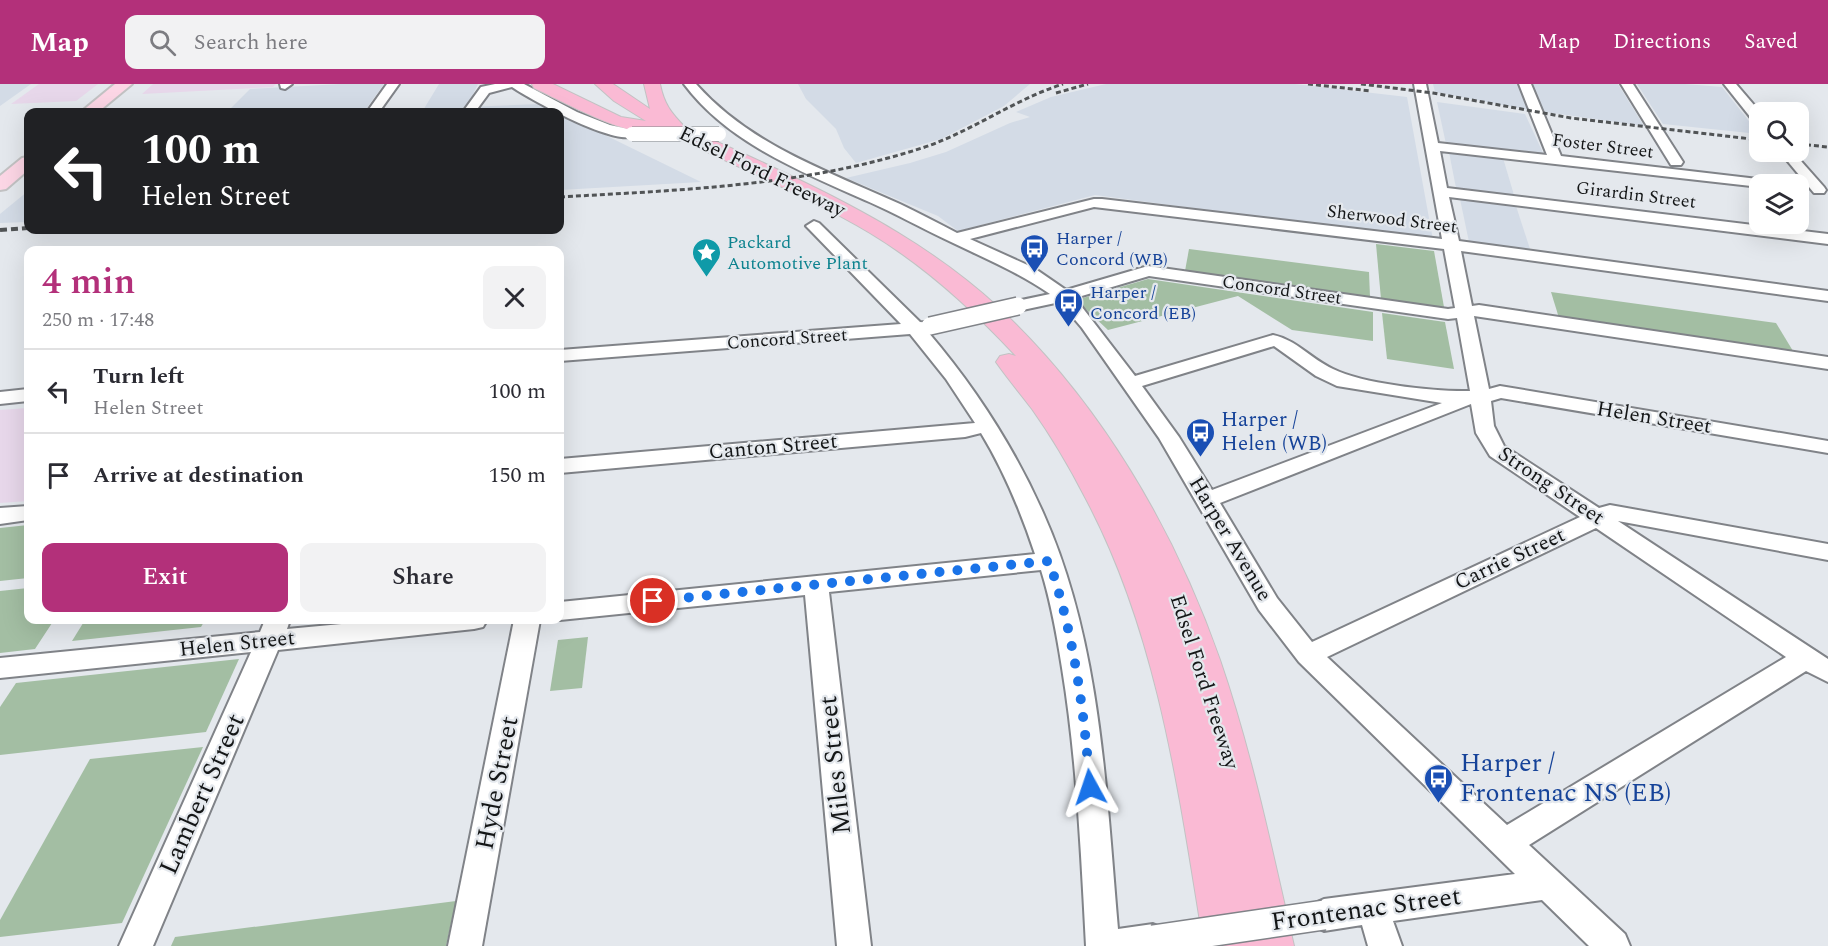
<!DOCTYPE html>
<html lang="en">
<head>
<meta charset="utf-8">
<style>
	body { margin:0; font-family:Spectral,serif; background:#f2f2f3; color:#2b2b33; height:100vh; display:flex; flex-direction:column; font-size:22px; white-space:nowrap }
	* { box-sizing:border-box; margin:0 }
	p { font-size:20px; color:#7c7c81 }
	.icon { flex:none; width:33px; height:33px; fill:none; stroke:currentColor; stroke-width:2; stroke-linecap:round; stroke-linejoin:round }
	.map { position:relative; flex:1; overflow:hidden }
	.side { position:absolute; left:24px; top:162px; width:540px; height:378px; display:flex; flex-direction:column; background:#fff; border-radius:12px; box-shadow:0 6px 24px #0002 }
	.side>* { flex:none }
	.top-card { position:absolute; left:24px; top:24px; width:540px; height:126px; border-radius:12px; box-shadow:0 6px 24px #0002; background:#202124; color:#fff; overflow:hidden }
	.controls { position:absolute; left:1749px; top:18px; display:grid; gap:12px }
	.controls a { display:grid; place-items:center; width:60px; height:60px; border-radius:12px; background:#fff; box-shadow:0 6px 24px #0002; font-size:30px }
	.pin { position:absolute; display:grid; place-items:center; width:51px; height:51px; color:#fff; margin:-26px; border:3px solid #fff; border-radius:50%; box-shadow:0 2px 6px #0007 }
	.me { position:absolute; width:66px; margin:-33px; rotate:355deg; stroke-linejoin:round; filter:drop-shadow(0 0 4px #0008) }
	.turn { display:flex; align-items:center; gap:21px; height:126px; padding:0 18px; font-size:27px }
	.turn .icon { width:78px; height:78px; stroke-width:2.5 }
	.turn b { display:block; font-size:42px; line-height:51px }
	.round { display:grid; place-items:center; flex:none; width:63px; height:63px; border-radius:12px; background:#f2f2f3 }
	.head { display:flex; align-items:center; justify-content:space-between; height:102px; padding:0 18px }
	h1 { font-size:36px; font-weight:600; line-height:45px; color:#b3307a }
	.primary-button { display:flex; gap:12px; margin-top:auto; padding:12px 18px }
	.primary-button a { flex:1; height:69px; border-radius:12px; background:#b3307a; color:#fff; font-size:24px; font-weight:600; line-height:69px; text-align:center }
	.primary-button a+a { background:#f2f2f3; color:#2b2b33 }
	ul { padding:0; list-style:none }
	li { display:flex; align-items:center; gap:18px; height:84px; padding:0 18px; border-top:2px solid #e1e1e2 }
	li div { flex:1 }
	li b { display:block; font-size:22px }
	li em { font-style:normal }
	header { display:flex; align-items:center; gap:36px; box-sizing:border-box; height:84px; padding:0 30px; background:#b3307a; color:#fff }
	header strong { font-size:28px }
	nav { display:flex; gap:33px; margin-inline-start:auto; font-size:21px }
	.search { width:420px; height:54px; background:#f2f2f3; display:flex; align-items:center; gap:15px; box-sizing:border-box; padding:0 21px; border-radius:12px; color:#7c7c81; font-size:22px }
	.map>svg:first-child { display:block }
</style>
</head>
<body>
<header>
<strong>Map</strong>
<div class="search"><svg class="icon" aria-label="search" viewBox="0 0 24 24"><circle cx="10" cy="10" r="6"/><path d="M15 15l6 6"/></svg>Search here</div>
<nav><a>Map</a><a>Directions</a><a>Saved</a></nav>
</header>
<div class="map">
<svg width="1828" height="862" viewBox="0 0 1828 862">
	<rect width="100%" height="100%" fill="#e4e8ed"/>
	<g fill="#e7d7ea">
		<polygon points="39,0 98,0 76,17 11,20"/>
		<polygon points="153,0 276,0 273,3 142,10"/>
		<polygon points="28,324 28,417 0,419 0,326"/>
	</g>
	<g fill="#d3dbe6">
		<polygon points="0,0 31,0 0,22"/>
		<polygon points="341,0 384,0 364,28 227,28 250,5"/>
		<polygon points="439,0 478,0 467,23 541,20 558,28 422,28"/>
		<polygon points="798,0 1030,0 1004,22 941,55 856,79 844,64 836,45 806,15"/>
		<polygon points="1106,0 1295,0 1407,13 1433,156 1095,111 958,147 938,132 846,94 910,79 946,68 1010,39 1030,33 1016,28 1051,13"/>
		<polygon points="1433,0 1618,0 1644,42 1524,25 1435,8"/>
		<polygon points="1637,0 1685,0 1722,3 1759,50 1663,40"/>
		<polygon points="1437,18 1525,30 1544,71 1446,60"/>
		<polygon points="560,29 701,98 560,106"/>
		<polygon points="1449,68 1503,74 1514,111 1456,104"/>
		<polygon points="28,107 28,138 0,139 0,130"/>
		<polygon points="1460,115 1516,122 1530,165 1469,158"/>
	</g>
	<g fill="#a3bea3">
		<polygon points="1376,160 1434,167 1444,223 1381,215"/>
		<polygon points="1189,165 1369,188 1370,213 1185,187"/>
		<polygon points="1148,195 1373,228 1373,257 1292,246 1238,212 1108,246 1076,216"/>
		<polygon points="1551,208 1776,239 1793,267 1559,234"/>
		<polygon points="1382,229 1445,238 1454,285 1387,275"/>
		<polygon points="28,441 28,494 0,497 0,444"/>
		<polygon points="28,504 28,536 54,536 35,565 0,569 0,507"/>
		<polygon points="85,536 205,536 201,543 72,557"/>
		<polygon points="588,553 582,604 550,607 558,556"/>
		<polygon points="239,575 206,648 0,671 0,623 16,599"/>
		<polygon points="203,663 122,839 0,853 0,836 90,675"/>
		<polygon points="456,817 446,862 171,862 175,853"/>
	</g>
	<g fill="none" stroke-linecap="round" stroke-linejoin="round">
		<defs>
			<g id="minor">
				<polygon points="280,0 292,0 285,5 281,4"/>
				<polygon points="387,0 399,0 379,28 367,28"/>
				<path d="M495,0h29l53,28 33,13 27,6 2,3c-18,17 -109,-35 -127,-47l-23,6 -14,19h-8l-2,-3 16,-22z"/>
				<path d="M684,0h12c54,61 131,87 204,120 19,9 38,19 57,29l137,-34h8l340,40 -28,-155h12l12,59 109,12 -28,-71h12l30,72 214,25 2,3h-17v3l-320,-36 7,37 381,46v10l-379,-47 10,44 369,50v10l-367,-50 11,55 7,-1 349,52v12l-354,-53 15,73 11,-3 328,55v12l-327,-55 -10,3 3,25 10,20 95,62 11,-3 218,39v16l-210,-39 210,138v23l-22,-11 -277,174 96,89 5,12h-41l-47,-46 -149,21 9,25h-34l-6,-21 -38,6 -11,-5 -5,-11 5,-11 11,-5 191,-25 -216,-212 -40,-52 -100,-172 -77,-110 -22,-26 -42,9 -6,-1 -3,-4 3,-4 38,-8c-32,-22 -66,-36 -101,-53 -28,-13 -54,-28 -82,-40 -65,-29 -139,-58 -183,-117zM1094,123l350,42 11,59 -7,1 -300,-43 -82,24 -32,-22 -64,-29zM1149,192l299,43 9,-1 13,73c-34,1 -107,-7 -137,-22 -22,-10 -36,-29 -60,-34l-138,41 -60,-78zM1274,262l42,30 21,10 105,17 -230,87 -33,-53 -37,-51zM1471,320l5,29 14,23 90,61 -268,125 -35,-44 -57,-95zM1596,444l190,129 -279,168 -180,-168z"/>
				<polygon points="1621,0 1633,0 1683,78 1681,81 1671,81"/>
				<polygon points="1724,0 1736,0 1760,28 1760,40 1755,39"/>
				<polygon points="1780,68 1793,68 1824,103 1826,106 1824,109 1814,109"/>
				<path d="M814,137l5,2 101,99 12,1 3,4 -7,5c47,55 87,117 116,183 57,128 62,276 74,414l35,-5 12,5 4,11 -2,6h-81c-5,-93 -9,-186 -24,-278 -5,-32 -11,-66 -21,-98l-212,22 42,354h-34l-32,-351 -245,25h-2l2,-18 475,-48c-14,-42 -31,-83 -54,-121l-16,4 -405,36v-14l415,-36 -29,-44 -36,-45 -350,27v-11l341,-26 -92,-95 -3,-3z"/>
				<polygon points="28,305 28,317 0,320 0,308"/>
				<polygon points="28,422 28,436 0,440 0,424"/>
				<polygon points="265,536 290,536 287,545 385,536 487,536 483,543 474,545 278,566 153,862 119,862 251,568 0,594 0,574 260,548"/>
				<polygon points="514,536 540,536 482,862 448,862"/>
			</g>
			<g id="major">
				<polygon points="115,0 132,0 98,28 81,28"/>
				<polygon points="28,73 28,86 6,105 0,106 0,92 22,74"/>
			</g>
			<path id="highway" d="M532,0h21l68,33 25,4 -32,-20 -19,-17h18l37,25 -6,-25h16c4,20 11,29 25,43 5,5 17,8 25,12 26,11 52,23 77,35 76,36 149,76 211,133 102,95 176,222 222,353 32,93 52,190 74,286h-90c-25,-152 -45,-309 -118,-447 -16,-31 -34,-62 -54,-90 -12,-16 -25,-31 -36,-47l4,-6 9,-2 7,2c-44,-47 -91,-90 -146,-123 -67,-40 -140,-68 -209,-104 -19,17 -105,-31 -127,-41z"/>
		</defs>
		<use href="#minor" stroke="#808388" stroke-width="4"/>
		<use href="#major" stroke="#c2c2c3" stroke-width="4"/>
		<use href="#highway" stroke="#c2c2c3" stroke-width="2"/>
		<use href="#minor" fill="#fff" fill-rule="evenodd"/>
		<use href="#major" fill="#fcd6e5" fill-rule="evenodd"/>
		<use href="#highway" fill="#fabad4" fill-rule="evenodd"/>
		<g stroke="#515456" stroke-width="3" stroke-dasharray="5 3" stroke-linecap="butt">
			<polyline points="1308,0 1371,7"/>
			<polyline points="1361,0 1433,9 1571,34 1760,56"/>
			<polyline points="1056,9 1088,0"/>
			<polyline points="1798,60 1828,63"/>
			<path d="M560,113c121,-7 245,-11 362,-49 49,-16 91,-48 141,-64"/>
		</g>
		<polyline stroke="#515456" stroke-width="4" stroke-dasharray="7 4" stroke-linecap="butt" points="0,146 28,144"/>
		<defs>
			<polyline id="minor-bridge-far2" points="632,50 719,50"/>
			<polyline id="minor-bridge-far1" points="930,242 1018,222"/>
			<polyline id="minor-bridge" points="1153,856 1324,831"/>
		</defs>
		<use href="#minor-bridge-far2" stroke="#808388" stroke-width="15" stroke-linecap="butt"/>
		<use href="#minor-bridge-far1" stroke="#808388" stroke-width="20" stroke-linecap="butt"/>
		<use href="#minor-bridge" stroke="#808388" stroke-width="32" stroke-linecap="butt"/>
		<use href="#minor-bridge-far2" stroke="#fff" stroke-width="14"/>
		<use href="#minor-bridge-far1" stroke="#fff" stroke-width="17"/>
		<use href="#minor-bridge" stroke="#fff" stroke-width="29"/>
	</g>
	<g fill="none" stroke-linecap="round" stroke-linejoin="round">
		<path stroke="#1a73e8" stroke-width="10" stroke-dasharray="0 18" d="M653,517l396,-40c25,73 35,149 41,226"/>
	</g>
	<defs>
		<symbol id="bus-pin" viewBox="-11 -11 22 30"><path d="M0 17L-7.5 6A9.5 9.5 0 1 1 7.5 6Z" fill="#1a4fb4" stroke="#e4e8ed"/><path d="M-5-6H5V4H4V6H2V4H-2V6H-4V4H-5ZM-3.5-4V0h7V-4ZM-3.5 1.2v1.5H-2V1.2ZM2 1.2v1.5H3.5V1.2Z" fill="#fff"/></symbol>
		<symbol id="sight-pin" viewBox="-11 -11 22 30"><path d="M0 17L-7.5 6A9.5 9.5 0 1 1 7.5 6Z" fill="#0f9aa8" stroke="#e4e8ed"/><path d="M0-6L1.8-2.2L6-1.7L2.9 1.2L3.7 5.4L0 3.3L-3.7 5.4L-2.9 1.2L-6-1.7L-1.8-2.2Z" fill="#fff"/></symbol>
	</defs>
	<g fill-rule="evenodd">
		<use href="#bus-pin" x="1018" y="148" width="33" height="45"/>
		<use href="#sight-pin" x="690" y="152" width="33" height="45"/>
		<use href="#bus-pin" x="1052" y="202" width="33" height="45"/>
		<use href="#bus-pin" x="1184" y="332" width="33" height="45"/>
		<use href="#bus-pin" x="1422" y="678" width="33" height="45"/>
	</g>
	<g text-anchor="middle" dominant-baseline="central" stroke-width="4.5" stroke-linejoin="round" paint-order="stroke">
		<g font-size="18" fill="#141617" stroke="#e4e8ed">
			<text transform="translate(1603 62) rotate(7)">Foster Street</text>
			<text transform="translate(1636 111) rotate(7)">Girardin Street</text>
			<text transform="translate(1392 135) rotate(7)">Sherwood Street</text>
			<text transform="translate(1282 206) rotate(8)">Concord Street</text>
			<text transform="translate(787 255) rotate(-4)">Concord Street</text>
		</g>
		<g font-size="18" fill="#164399" stroke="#e4e8ed" text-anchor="start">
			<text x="1056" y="154">Harper /<tspan x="1056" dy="21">Concord (WB)</tspan></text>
			<text x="1090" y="208">Harper /<tspan x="1090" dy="21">Concord (EB)</tspan></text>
		</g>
		<g font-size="18" fill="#0d838f" stroke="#e4e8ed" text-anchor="start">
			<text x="727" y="158">Packard<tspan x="727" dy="21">Automotive Plant</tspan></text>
		</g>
		<g font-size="21" fill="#141617" stroke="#e4e8ed">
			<text transform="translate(762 88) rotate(26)">Edsel Ford Freeway</text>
			<text transform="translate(1654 334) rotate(9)">Helen Street</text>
			<text transform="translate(773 363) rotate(-5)">Canton Street</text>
			<text transform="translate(1551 402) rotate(34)">Strong Street</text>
			<text transform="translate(1230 455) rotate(59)">Harper Avenue</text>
			<text transform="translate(1510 475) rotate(-25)">Carrie Street</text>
			<text transform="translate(237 560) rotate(-6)">Helen Street</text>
			<text transform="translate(1204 598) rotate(72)">Edsel Ford Freeway</text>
		</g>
		<g font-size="21" fill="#164399" stroke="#e4e8ed" text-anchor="start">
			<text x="1221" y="336">Harper /<tspan x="1221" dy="24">Helen (WB)</tspan></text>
		</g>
		<g font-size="26" fill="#164399" stroke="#e4e8ed" text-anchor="start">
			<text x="1460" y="679">Harper /<tspan x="1460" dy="30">Frontenac NS (EB)</tspan></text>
		</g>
		<g font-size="26" fill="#141617" stroke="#e4e8ed">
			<text transform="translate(835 681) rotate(-96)">Miles Street</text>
			<text transform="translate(497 699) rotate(-79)">Hyde Street</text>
			<text transform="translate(202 710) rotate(-66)">Lambert Street</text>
			<text transform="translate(1366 825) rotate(-8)">Frontenac Street</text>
		</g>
	</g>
</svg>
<div class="controls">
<a><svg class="icon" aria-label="search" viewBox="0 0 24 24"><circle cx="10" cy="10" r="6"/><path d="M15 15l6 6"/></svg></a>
<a><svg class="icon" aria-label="layers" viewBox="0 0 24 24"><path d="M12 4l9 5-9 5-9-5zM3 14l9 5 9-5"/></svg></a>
</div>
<div class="pin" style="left:653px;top:517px;background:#d93025"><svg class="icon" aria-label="arrive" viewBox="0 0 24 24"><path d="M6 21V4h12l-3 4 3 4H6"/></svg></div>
<svg class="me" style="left:1090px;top:703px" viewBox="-20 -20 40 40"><path d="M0-17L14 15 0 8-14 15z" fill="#1a73e8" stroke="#fff" stroke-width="4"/></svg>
<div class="top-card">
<div class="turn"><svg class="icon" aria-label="left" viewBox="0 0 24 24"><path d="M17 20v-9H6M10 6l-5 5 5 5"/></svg><div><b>100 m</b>Helen Street</div></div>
</div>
<section class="side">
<div class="head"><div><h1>4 min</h1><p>250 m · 17:48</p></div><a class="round"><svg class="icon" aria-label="close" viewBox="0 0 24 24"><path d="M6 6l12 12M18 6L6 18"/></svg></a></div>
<ul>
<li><svg class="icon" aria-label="left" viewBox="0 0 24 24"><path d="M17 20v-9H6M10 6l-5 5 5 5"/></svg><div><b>Turn left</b><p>Helen Street</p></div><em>100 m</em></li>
<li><svg class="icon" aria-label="arrive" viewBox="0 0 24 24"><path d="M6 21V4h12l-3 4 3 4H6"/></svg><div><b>Arrive at destination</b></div><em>150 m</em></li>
</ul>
<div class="primary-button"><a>Exit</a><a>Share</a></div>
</section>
</div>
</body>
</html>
